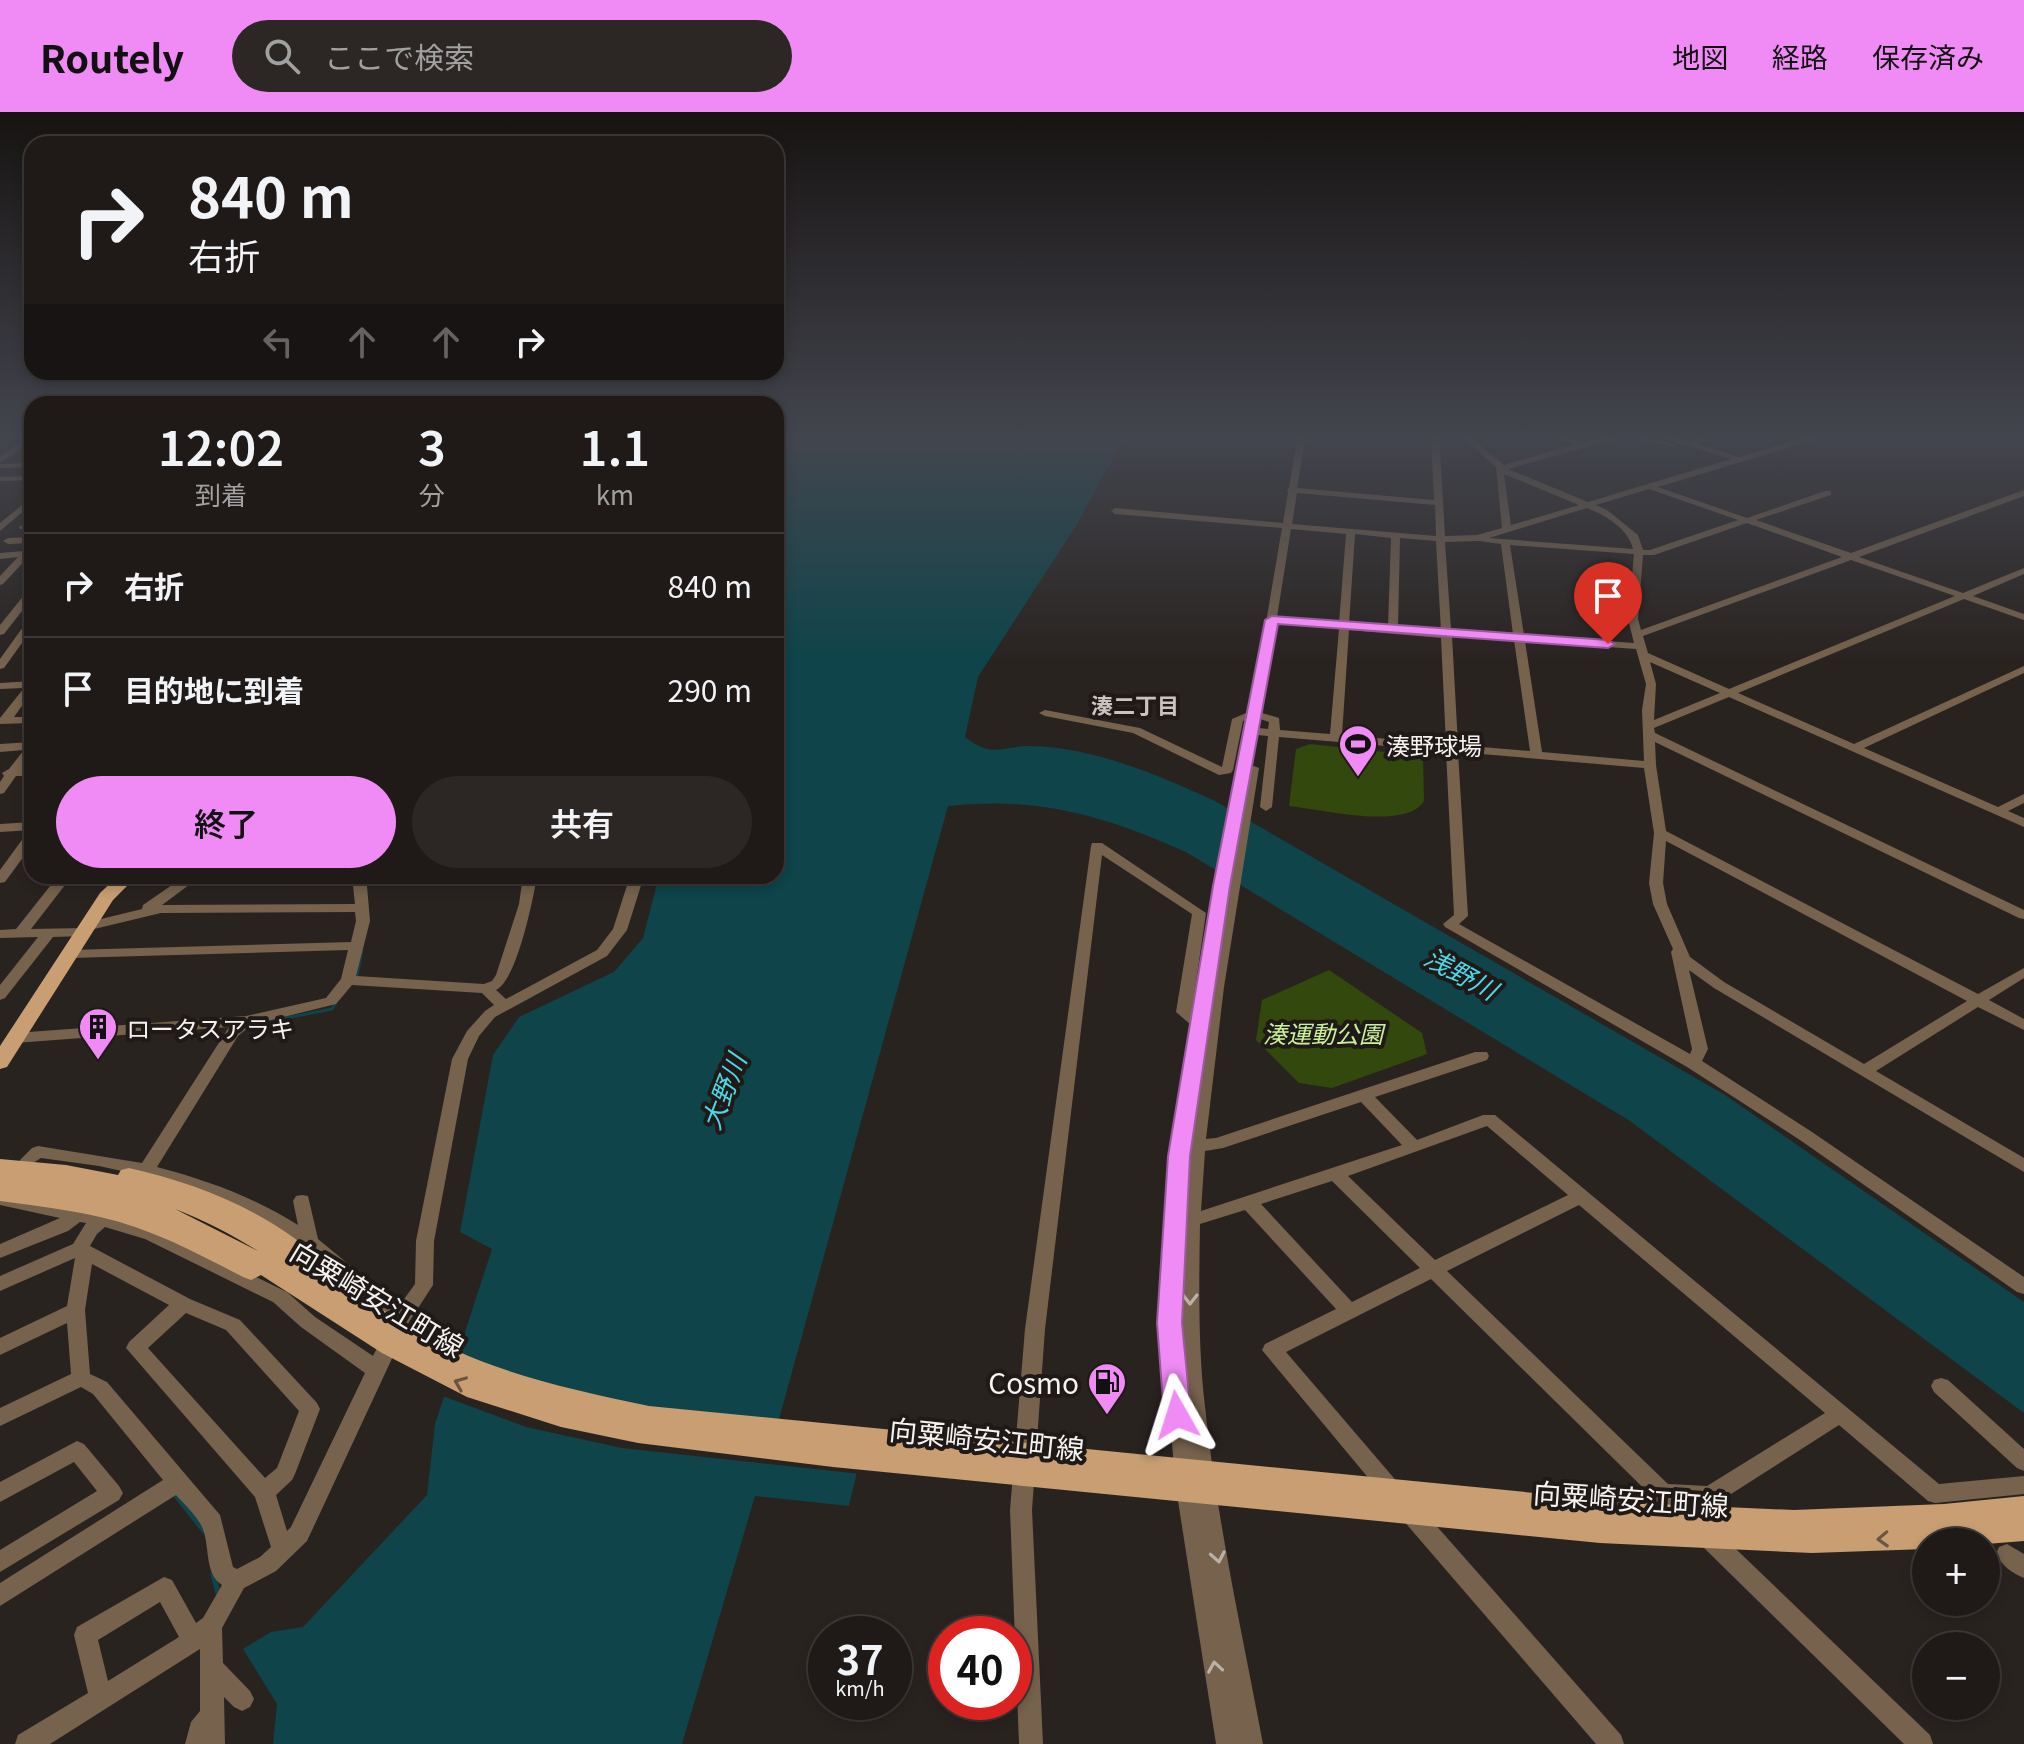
<!DOCTYPE html>
<html lang="ja">
<head>
<meta charset="utf-8">
<style>
	body { margin:0; font-family:Georgia,"Noto Sans JP",serif; background:#2c2725; color:#f1f3f6; height:100vh; display:flex; flex-direction:column; font-size:30px; white-space:nowrap }
	* { box-sizing:border-box; margin:0 }
	p { font-size:26px; color:#a1a1a2 }
	.icon { flex:none; width:44px; height:44px; fill:none; stroke:currentColor; stroke-width:2; stroke-linecap:round; stroke-linejoin:round }
	.map { position:relative; flex:1; overflow:hidden }
	.sheet { position:absolute; left:24px; top:284px; width:760px; height:488px; display:flex; flex-direction:column; background:#1f1a18; border-radius:24px; box-shadow:0 4px 12px #0003,0 0 0 2px #3c3837 }
	.sheet>* { flex:none }
	.hud { position:absolute; left:24px; top:24px; width:760px; height:244px; border-radius:24px; box-shadow:0 4px 12px #0003,0 0 0 2px #3c3837; background:#1f1a18; color:#f1f3f6; overflow:hidden }
	.tools { position:absolute; left:1912px; top:1416px; display:grid; gap:16px }
	.tools a { display:grid; place-items:center; width:88px; height:88px; border-radius:50%; background:#1f1a18; box-shadow:0 4px 12px #0003,0 0 0 2px #3c3837; font-size:40px }
	.speed { position:absolute; left:808px; top:1504px; display:flex; gap:16px; font-size:40px; font-weight:700; text-align:center }
	.speed>* { display:grid; place-content:center; width:104px; height:104px; border-radius:50%; background:#1f1a18; box-shadow:0 4px 12px #0003,0 0 0 2px #3c3837; line-height:1 }
	.speed small { font-size:20px; font-weight:400 }
	.speed .limit { border:12px solid #d22; background:#fff; color:#111 }
	.pin { position:absolute; display:grid; place-items:center; width:68px; height:68px; color:#fff; margin:-82px -34px; border-radius:50% 50% 50% 0; rotate:-45deg; box-shadow:0 0 8px #0007 }
	.pin .icon { rotate:45deg }
	.me { position:absolute; width:88px; margin:-44px; rotate:354deg; stroke-linejoin:round; filter:drop-shadow(0 0 6px #0008) }
	.turn { display:flex; align-items:center; gap:28px; height:168px; padding:0 32px; font-size:36px }
	.turn .icon { width:104px; height:104px; stroke-width:2.5 }
	.turn b { display:block; font-size:56px; line-height:68px }
	.lanes { display:flex; align-items:center; height:76px; padding:0 32px; background:#0003; justify-content:center; gap:40px; direction:ltr }
	.lanes .off { opacity:.35 }
	.eta { display:flex; justify-content:space-evenly; align-items:center; height:136px; text-align:center }
	.eta b { font-size:48px; font-weight:600; line-height:56px }
	.button { display:flex; gap:16px; margin-top:auto; padding:16px 32px }
	.button a { flex:1; height:92px; border-radius:48px; background:#f08bf5; color:#111; font-size:32px; font-weight:600; line-height:92px; text-align:center }
	.button a+a { background:#2c2725; color:#f1f3f6 }
	ul { padding:0; list-style:none }
	li { display:flex; align-items:center; gap:24px; height:104px; padding:0 32px; border-top:2px solid #3c3837 }
	li div { flex:1 }
	li b { display:block; font-size:30px }
	li em { font-style:normal }
	header { display:flex; align-items:center; gap:48px; box-sizing:border-box; height:112px; padding:0 40px; background:#f08bf5; color:#111 }
	header strong { font-size:38px }
	nav { display:flex; gap:44px; margin-inline-start:auto; font-size:28px }
	.search { width:560px; height:72px; background:#2c2725; display:flex; align-items:center; gap:20px; box-sizing:border-box; padding:0 28px; border-radius:44px; color:#a1a1a2; font-size:30px }
	.map>svg:first-child { display:block }
</style>
</head>
<body>
<header>
<strong>Routely</strong>
<div class="search"><svg class="icon" aria-label="search" viewBox="0 0 24 24"><circle cx="10" cy="10" r="6"/><path d="M15 15l6 6"/></svg>ここで検索</div>
<nav><a>地図</a><a>経路</a><a>保存済み</a></nav>
</header>
<div class="map">
<svg width="2024" height="1632" viewBox="0 0 2024 1632">
	<rect width="100%" height="100%" fill="#292320"/>
	<g fill="#32480c">
		<path d="M1310,632l113,12 1,45c-18,30 -104,8 -135,5l7,-57z"/>
		<polygon points="1329,858 1422,921 1427,942 1332,976 1299,971 1256,928 1262,888"/>
	</g>
	<path fill="#0e444a" d="M785,322h341l-49,90 -99,153 -13,60c28,22 36,9 65,9 64,1 128,29 185,55l510,294 299,207v111l-394,-292 -444,-269c-80,-36 -148,-56 -238,-46l-169,613 80,44 -10,43 -94,-10 -73,248h-409l4,-40 -34,-55 28,-17 32,-5 124,-132 8,-71 57,-175 -32,-17 33,-177 26,-38 95,-45 29,-34 16,-62h117v-410z"/>
	<polygon fill="#292320" points="453,1240 501,1260 863,1353 861,1362 622,1336 526,1315 440,1283"/>
	<g fill="none" stroke-linecap="round" stroke-linejoin="round">
		<g stroke="#0e444a" stroke-width="3">
			<polyline points="357,864 362,838"/>
			<polyline points="244,918 260,911 332,897 335,892"/>
		</g>
		<g stroke="#0e444a" stroke-width="5">
			<polyline points="174,1381 204,1419"/>
			<polyline points="213,1462 218,1481"/>
		</g>
		<g fill="#76624d" fill-rule="evenodd">
			<polygon points="32,322 32,329 0,351 0,345 25,327 0,327 0,323"/>
			<path d="M1298,322h8l-9,54 137,12 -3,-66h8l6,102 32,-1 25,-7 -6,-61 -38,-33h8l38,31 72,-21 -33,-8 -1,-2h11l32,8 33,-8h16l43,11 -4,2 -47,-11 -118,33 80,33 143,-43 -67,-20v-4l26,7 19,-8h9l-20,10 41,13 78,-23h11l-1,2 -169,51 89,31 78,-27h6v4l-75,25 95,33 173,-63v6l-165,61 104,36 61,-25v6l-51,22 51,18v6l-60,-21 -226,94 116,51 170,-78v7l-160,75 134,59 26,-13v9l-16,8 16,7v9l-295,-130 -75,31 1,5 369,177v9l-5,-1 -364,-176 1,23 10,66 312,163 46,-26v10l-35,22 35,19v11l-46,-23 -102,64 148,87v14l-310,-184 -25,-18 19,79 -6,12 110,71 212,145v17l-7,-2 -217,-152 -113,-73 -242,-140 -2,-3 11,-9 -8,-164 -167,-14 -7,70 -6,4 -6,-4 8,-71 -11,-1 -6,30 8,3 -35,219 -18,152 10,-1 259,-86h12l2,4 -2,4 -112,37 42,43 66,-25h12l444,369 85,-8v18l-89,9 -7,-2 -89,-76 -122,78 -7,2 -21,-1 10,13 -3,7 -8,3 -8,-3 -249,-245 -145,73 113,132 4,7 -4,7 -7,2 -7,-2 -123,-148 3,-6 71,-35 -91,-99 -45,14c-1,61 -2,122 5,183 12,114 37,225 58,337h-47l-40,-256 -15,-165 10,-167 20,-131 -15,-13 16,-98 -90,-59 -57,474 -13,181 11,234h-24l-9,-234 15,-181 66,-483 1,-3h10l104,70 -14,97 1,2 21,-126 35,-167 -6,2 -10,49 -2,3 -12,2 -86,-42 -88,-17 -6,-3 6,-3 95,18 82,39 10,-48 19,-8 31,-183 -167,-14 -4,-3 4,-3 168,15 5,-31 -1,-2 2,-2zM1504,362l75,31 -68,20zM1649,377l89,31 -88,30h-7l-5,-15 -31,-25 -11,-5zM1297,381l138,12 1,31 -144,-12zM1587,396c18,7 42,21 46,41l-144,-11zM1747,411l95,34 -201,73 -3,-11 5,-64h11zM1291,417l55,5 -7,89 -62,-6zM1355,422l36,4 -3,89 -39,-3zM1400,426l36,3 5,90 -43,-3zM1479,429l22,3 12,90 -62,-5 -6,-87zM1510,433l124,9 -6,65 6,24 -110,-8zM1851,448l104,36 -226,93 -81,-36 -5,-17zM1276,511l63,6 -9,105 -50,-4 -1,-12 -17,-5zM1349,518l92,8 5,106 -104,-9zM1452,524l62,4 16,111 -72,-6zM1525,529l111,8 10,35 -4,26 2,51 -102,-9zM1650,550l70,31 -66,27 2,-36zM1260,607l9,3 -1,7 -9,-1zM1458,640l186,16 10,65 -5,50 4,21 20,45 -2,3 21,97 -2,5 -231,-130 9,-8zM1666,729l301,160 -103,63 -140,-82 -34,-25 -23,-53 -4,-21zM1361,990l41,43 -201,66 4,-60 18,-3zM1487,1014l81,69 -133,65 -87,-84zM1332,1069l88,87 -68,34 -91,-98zM1579,1093l246,208 -118,73 -39,-2 -221,-213z"/>
			<polygon points="32,351 32,355 0,356 0,352"/>
			<polygon points="32,364 32,368 0,369 0,365"/>
			<polygon points="32,385 32,392 0,419 0,411"/>
			<polygon points="23,412 32,412 32,418 20,417 19,415"/>
			<polygon points="32,425 32,431 8,432 3,429 8,426"/>
			<polygon points="32,433 32,441 3,472 0,473 0,464 18,445 0,447 0,441 24,439"/>
			<polygon points="32,476 32,486 4,522 0,523 0,513 29,477"/>
			<polygon points="32,507 32,517 4,556 0,557 0,547 28,508"/>
			<polygon points="32,569 32,580 14,605 32,605 32,611 0,612 0,606 24,576 0,577 0,571"/>
			<polygon points="32,630 32,643 22,657 32,656 32,664 16,664 4,681 0,682 0,670 4,664 2,661 9,657 24,638 0,640 0,632"/>
			<polygon points="32,710 32,718 0,720 0,712"/>
			<polygon points="32,720 32,733 5,770 0,771 0,758 27,721"/>
			<path d="M58,764h14l-41,53 53,-1 1,-5 57,-14 1,-4 42,-29h16l-39,29 193,-1 -2,-18 2,-10h14l-2,10 3,35 -14,55 128,8 8,-3 4,-6 23,-71 4,-28h14c-4,24 -20,104 -41,114l10,9 91,-49 16,-21 17,-53h14l-17,54 -20,26 -112,61 -16,19 -11,23 -34,182 -1,44 -24,37 -102,219 -31,30 -32,17 -22,40 1,35 27,28 4,8 -4,8 -8,4 -8,-4 -10,-10 1,47h-40l6,-22 9,-11v-62l-150,95h-35l3,-9 70,-42 -14,-58 3,-8 87,-50 8,3 24,43 7,-5 19,-33c-19,-12 -11,-42 -21,-60 -6,-11 -17,-21 -25,-30l-176,111v-23l163,-103 -70,-86 -12,-7 -81,39v-18l71,-34 -4,-51 -67,32v-17l67,-32 8,-48 -75,33v-15l73,-32 13,-21 -6,-1 -12,9 -68,27v-14l60,-26 -60,-13v-10l5,-1 107,21 45,14 130,63 28,25 58,39 18,-36 -92,-76 -34,-22 -56,-26 -51,-17 -59,-13 -58,-8 -13,8 -6,-2 -2,-4 12,-12 6,-2 104,17 87,-136 -214,16 -8,-5 8,-5 231,-17 80,-18 15,-19 7,-29 -278,8 -7,-4 7,-4 281,-8 5,-21 -1,-9 -194,1 -71,17 -1,5 -5,1 -31,1 -48,61 -5,2v-15l38,-48 -38,1v-8l16,-1zM352,873l130,8 12,12 -9,6 -18,20 -15,28 -36,182 -1,43 -16,22 -81,-67 -10,-43 -6,-1 -6,1 -3,5 5,24c-44,-28 -92,-45 -141,-58l81,-131 13,-11 85,-21zM105,1115l40,12 128,63 28,25 64,46 -74,154 -4,4 -11,-36 16,-15 3,-6 25,-65 -3,-6 -77,-83 -50,-21 -100,-53 7,-12zM92,1152l77,41 -40,37 -3,6 129,149 16,50 -11,10 -23,12 -4,-2 -13,-52 -113,-133 -17,-8 -5,-64zM186,1201l40,17 73,81 -22,57 -12,10 -117,-130zM160,1490l19,35 -71,44 -10,-41z"/>
			<polygon points="1941,1266 1948,1268 2024,1337 2024,1359 2017,1356 1934,1280 1931,1274 1934,1268"/>
			<polygon points="77,1329 84,1332 119,1374 123,1381 119,1388 0,1460 0,1438 97,1379 74,1350 0,1390 0,1370"/>
			<polygon points="1410,1390 1418,1393 1621,1623 1624,1632 1596,1632 1402,1407 1399,1400 1402,1393"/>
			<polygon points="1708,1415 1716,1418 1930,1623 1933,1632 1904,1632 1700,1432 1697,1425 1700,1418"/>
			<path d="M2007,1432l17,10v24c-11,-4 -23,-13 -28,-24l3,-7z"/>
		</g>
		<g fill="#c89e72" fill-rule="evenodd">
			<polygon points="118,764 137,764 113,788 7,955 0,957 0,934 100,781"/>
			<path d="M0,1047l66,6 52,10 3,-5 8,-2c70,16 133,41 188,88l4,6 -3,5c44,29 88,61 137,83 61,28 128,42 194,56l988,97 157,7 150,-6 80,-8v45l-38,3 -60,-2v7l-114,4 -212,-10 -767,-76 -195,-24 -77,-16 -94,-30 -85,-44 -121,-78 -10,5 -8,-3c-35,-18 -70,-37 -108,-50 -43,-15 -90,-20 -135,-26zM175,1097c29,11 57,26 83,42z"/>
		</g>
	</g>
	<defs><path id="oneway-chevron" d="M-2-3.5L2.5 0L-2 3.5" fill="none" stroke-width="1.6" stroke-linecap="round" stroke-linejoin="round" transform="scale(2)"/></defs>
	<g stroke="#bcb1a7">
		<use href="#oneway-chevron" transform="translate(1190 1187) rotate(90)"/>
		<use href="#oneway-chevron" transform="translate(1218 1445) rotate(80)"/>
		<use href="#oneway-chevron" transform="translate(1215 1555) rotate(-99)"/>
	</g>
	<g stroke="#6b5540">
		<use href="#oneway-chevron" transform="translate(460 1271) rotate(-158)"/>
		<use href="#oneway-chevron" transform="translate(1883 1427) rotate(178)"/>
	</g>
	<linearGradient id="sky" x2="0" y2="1"><stop stop-color="#171312"/><stop offset="0.59" stop-color="#43454e"/><stop offset="1" stop-color="#43454e" stop-opacity="0"/></linearGradient>
	<rect width="2024" height="550" fill="url(#sky)"/>
	<polygon fill="#f08bf5" stroke="#9c5a9f" stroke-width="2" points="1272,504 1608,528 1615,532 1608,536 1278,512 1230,774 1190,1044 1182,1211 1191,1303 1187,1311 1177,1314 1168,1311 1164,1303 1157,1211 1168,1044 1213,774 1265,508"/>
	<defs>
		<symbol id="stadium-pin" viewBox="-11 -11 22 30"><path d="M0 17L-7.5 6A9.5 9.5 0 1 1 7.5 6Z" fill="#f08bf5" stroke="#1f1a17"/><path d="M0-5a6.5 5 0 1 0 0 10a6.5 5 0 1 0 0-10ZM-3.5-1.8h7v3.6h-7Z" fill="#111"/></symbol>
		<symbol id="building-pin" viewBox="-11 -11 22 30"><path d="M0 17L-7.5 6A9.5 9.5 0 1 1 7.5 6Z" fill="#f08bf5" stroke="#1f1a17"/><path d="M-4-6H4V6H1V3H-1V6H-4ZM-2.5-4.3h1.7v1.8h-1.7ZM.8-4.3h1.7v1.8H.8ZM-2.5-1h1.7V.8h-1.7ZM.8-1h1.7V.8H.8Z" fill="#111"/></symbol>
		<symbol id="fuel-pin" viewBox="-11 -11 22 30"><path d="M0 17L-7.5 6A9.5 9.5 0 1 1 7.5 6Z" fill="#f08bf5" stroke="#1f1a17"/><path d="M-5.5-6h7V0h2V4h1.3V-2.5L3-4.5l.8-.8L6-3V5H2.5V1h-1V6h-7ZM-4.2-4.7v3.2H.2V-4.7Z" fill="#111"/></symbol>
	</defs>
	<g fill-rule="evenodd">
		<use href="#stadium-pin" x="1336" y="610" width="44" height="60"/>
		<use href="#building-pin" x="76" y="893" width="44" height="60"/>
		<use href="#fuel-pin" x="1085" y="1248" width="44" height="60"/>
	</g>
	<g text-anchor="middle" dominant-baseline="central" stroke-width="8" stroke-linejoin="round" paint-order="stroke">
		<g font-size="22" font-weight="bold" fill="#cbc3bf" stroke="#1f1a17">
			<text x="1135" y="592">湊二丁目</text>
		</g>
		<g font-size="24" fill="#f6f2f0" stroke="#1f1a17" text-anchor="start">
			<text x="1386" y="632">湊野球場</text>
			<text x="126" y="915">ロータスアラキ</text>
		</g>
		<g font-size="24" font-style="italic" fill="#caf19a" stroke="#1f1a17">
			<text x="1323" y="920">湊運動公園</text>
		</g>
		<g font-size="26" font-style="italic" fill="#4ad8e9" stroke="#1f1a17">
			<text transform="translate(1462 860) rotate(29)">浅野川</text>
			<text transform="translate(722 979) rotate(-69)">大野川</text>
		</g>
		<g font-size="28" fill="#f6f2f0" stroke="#1f1a17">
			<text transform="translate(378 1186) rotate(31)">向粟崎安江町線</text>
			<text transform="translate(987 1326) rotate(6)">向粟崎安江町線</text>
			<text transform="translate(1631 1386) rotate(4)">向粟崎安江町線</text>
		</g>
		<g font-size="28" fill="#f6f2f0" stroke="#1f1a17" text-anchor="end">
			<text x="1079" y="1270">Cosmo</text>
		</g>
	</g>
</svg>
<div class="tools">
<a>+</a>
<a>−</a>
</div>
<div class="speed"><div>37<small>km/h</small></div><div class="limit">40</div></div>
<div class="pin" style="left:1608px;top:532px;background:#d93025"><svg class="icon" aria-label="arrive" viewBox="0 0 24 24"><path d="M6 21V4h12l-3 4 3 4H6"/></svg></div>
<svg class="me" style="left:1177px;top:1303px" viewBox="-20 -20 40 40"><path d="M0-17L14 15 0 8-14 15z" fill="#f08bf5" stroke="#fff" stroke-width="4"/></svg>
<div class="hud">
<div class="turn"><svg class="icon" aria-label="right" viewBox="0 0 24 24"><path d="M7 20v-9h11M14 6l5 5-5 5"/></svg><div><b>840 m</b>右折</div></div>
<div class="lanes"><svg class="icon off" aria-label="left" viewBox="0 0 24 24"><path d="M17 20v-9H6M10 6l-5 5 5 5"/></svg><svg class="icon off" aria-label="ahead" viewBox="0 0 24 24"><path d="M12 20V5M6 11l6-6 6 6"/></svg><svg class="icon off" aria-label="ahead" viewBox="0 0 24 24"><path d="M12 20V5M6 11l6-6 6 6"/></svg><svg class="icon" aria-label="right" viewBox="0 0 24 24"><path d="M7 20v-9h11M14 6l5 5-5 5"/></svg></div>
</div>
<section class="sheet">
<div class="eta">
<div><b>12:02</b><p>到着</p></div>
<div><b>3</b><p>分</p></div>
<div><b>1.1</b><p>km</p></div>
</div>
<ul>
<li><svg class="icon" aria-label="right" viewBox="0 0 24 24"><path d="M7 20v-9h11M14 6l5 5-5 5"/></svg><div><b>右折</b></div><em>840 m</em></li>
<li><svg class="icon" aria-label="arrive" viewBox="0 0 24 24"><path d="M6 21V4h12l-3 4 3 4H6"/></svg><div><b>目的地に到着</b></div><em>290 m</em></li>
</ul>
<div class="button"><a>終了</a><a>共有</a></div>
</section>
</div>
</body>
</html>
